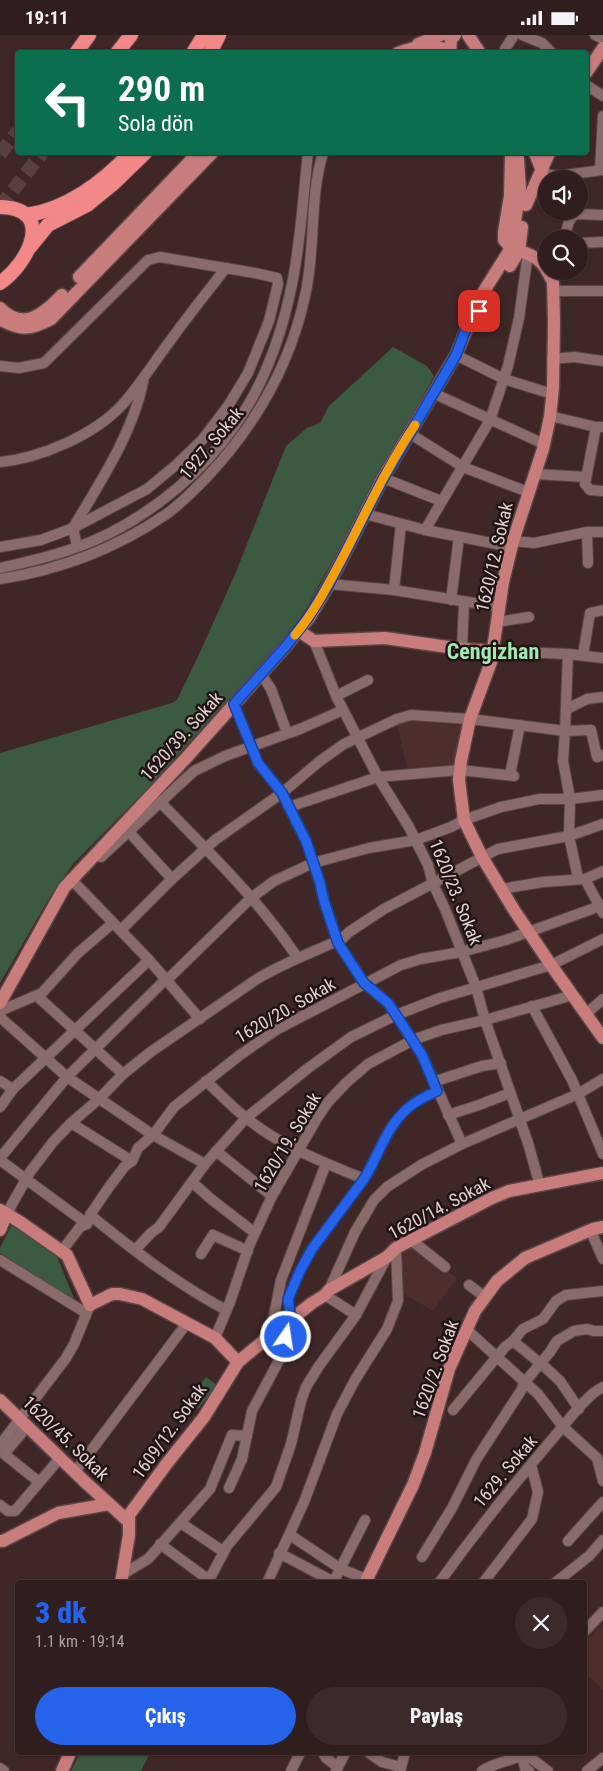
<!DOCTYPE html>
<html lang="tr">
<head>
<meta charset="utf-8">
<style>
	body { margin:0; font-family:"Roboto Condensed",sans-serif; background:#3c2a2a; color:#f1f3f6; height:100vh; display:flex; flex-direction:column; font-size:19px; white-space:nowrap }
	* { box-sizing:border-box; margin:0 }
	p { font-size:16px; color:#a8a2a4 }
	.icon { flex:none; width:28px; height:28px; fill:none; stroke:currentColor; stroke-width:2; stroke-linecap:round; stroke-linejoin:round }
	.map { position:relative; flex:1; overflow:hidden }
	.side { position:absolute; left:15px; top:1545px; width:572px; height:175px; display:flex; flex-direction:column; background:#301d1d; border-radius:5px; box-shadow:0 1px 4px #0004,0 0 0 1px #4b3b3b }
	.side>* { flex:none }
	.top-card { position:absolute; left:15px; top:15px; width:574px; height:105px; border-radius:5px; box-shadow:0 1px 4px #0004,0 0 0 1px #4b3b3b; background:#0b6e4f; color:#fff; overflow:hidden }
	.controls { position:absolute; left:538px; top:135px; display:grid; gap:10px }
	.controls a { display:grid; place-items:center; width:50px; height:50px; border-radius:50%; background:#301d1d; box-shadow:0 1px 4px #0004,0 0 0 1px #4b3b3b; font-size:25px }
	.pin { position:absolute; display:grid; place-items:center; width:42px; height:42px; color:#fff; margin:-21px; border-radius:10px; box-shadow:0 2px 8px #0006 }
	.me { position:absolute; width:55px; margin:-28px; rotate:13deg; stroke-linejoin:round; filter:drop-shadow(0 0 4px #0008) }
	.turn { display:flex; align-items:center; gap:18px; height:105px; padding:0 20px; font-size:22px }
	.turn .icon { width:65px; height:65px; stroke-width:2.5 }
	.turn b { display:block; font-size:35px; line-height:42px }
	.round { display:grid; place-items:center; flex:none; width:52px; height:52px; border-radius:26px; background:#3c2a2a }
	.summary { display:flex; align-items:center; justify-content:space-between; height:85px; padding:0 20px }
	h1 { font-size:30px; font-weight:800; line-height:38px; color:#2563eb }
	.button { display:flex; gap:10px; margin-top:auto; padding:10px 20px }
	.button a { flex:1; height:58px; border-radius:30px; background:#2563eb; color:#fff; font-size:20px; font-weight:800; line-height:58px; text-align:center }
	.button a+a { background:#3c2a2a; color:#f1f3f6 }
	.status { display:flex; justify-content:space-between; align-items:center; height:35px; padding:0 25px; background:#301d1d; direction:ltr }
	.status svg { height:14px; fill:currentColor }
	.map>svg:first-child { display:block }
</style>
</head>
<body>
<div class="status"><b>19:11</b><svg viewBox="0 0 49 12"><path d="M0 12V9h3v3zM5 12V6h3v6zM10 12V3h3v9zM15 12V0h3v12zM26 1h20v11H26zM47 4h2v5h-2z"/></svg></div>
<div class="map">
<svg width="603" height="1736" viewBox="0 0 603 1736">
	<rect width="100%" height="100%" fill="#402727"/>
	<g fill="#4e2e2d">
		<polygon points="411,682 466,689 458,733 408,738 397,688"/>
		<polygon points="413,1211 457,1243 433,1276 401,1257 402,1226 404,1217"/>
		<polygon points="603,1588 603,1654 585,1638 585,1607"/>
	</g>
	<g fill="#3c5942">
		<polygon points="393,312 427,331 434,341 307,572 291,595 150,751 73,829 51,860 0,948 0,718 172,668 177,665 201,615 236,537 286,411 307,393 320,388 329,371"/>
		<polygon points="12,1189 56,1219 75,1266 0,1218 0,1213"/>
		<polygon points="206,1342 217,1350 198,1374 188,1366"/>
		<polygon points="80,1718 150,1718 141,1736 71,1736"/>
	</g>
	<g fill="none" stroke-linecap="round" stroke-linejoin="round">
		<g stroke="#584040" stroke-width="14" stroke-dasharray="14 7" stroke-linecap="butt">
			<polyline points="0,119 18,96"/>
			<polyline points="0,172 42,118"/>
		</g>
		<defs>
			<g id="minor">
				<polyline points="522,0 542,8 552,18"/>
				<polyline points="595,0 603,4"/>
				<polyline points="504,18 505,14 514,0"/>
				<polyline points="586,50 603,61"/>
				<polyline points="600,135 603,81"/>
				<polyline points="542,136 550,140 558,141 603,135"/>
				<polyline points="564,204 569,186 575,179 603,180"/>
				<polyline points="579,208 603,207"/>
				<polyline points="554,256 603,256"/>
				<polyline points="456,320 504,344 552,359"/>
				<polyline points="552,324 574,322 603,326"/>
				<polyline points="0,331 19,333 44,328 148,225 160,222 255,238 277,243 278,249 269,286 248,338 228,371 202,405 176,430 147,454 73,493 41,505 0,512"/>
				<polyline points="435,359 544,409"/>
				<polyline points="550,381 596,392 603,392"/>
				<polyline points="596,392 585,449 590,455 603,456"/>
				<polyline points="409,398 463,432 528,457"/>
				<path d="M0,427c41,-4 94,-27 122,-57 18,-20 32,-43 48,-64 18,-25 37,-49 56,-73"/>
				<polyline points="535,439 586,442"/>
				<polyline points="383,443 441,466"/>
				<polyline points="365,479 425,495 512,512"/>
				<polyline points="425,495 490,385 508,331 519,283 528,218"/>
				<polyline points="587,497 588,528"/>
				<polyline points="513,506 534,508 587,497 603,497"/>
				<path d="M77,511l-4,-18c26,-44 60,-95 70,-146"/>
				<path d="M0,533c37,-8 74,-17 108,-34 48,-24 95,-63 126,-107 30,-42 48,-93 58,-143 9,-43 11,-88 16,-131"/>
				<path d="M0,544c59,-9 115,-30 165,-64 15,-10 29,-25 42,-38 48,-51 83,-112 98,-181 11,-47 4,-97 18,-143"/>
				<polyline points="329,549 394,555 499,572"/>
				<polyline points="394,555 401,489"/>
				<polyline points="451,565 459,502"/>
				<polyline points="497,587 529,582"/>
				<polyline points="314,606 337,663 378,742 409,792 428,830 433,849 445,874 476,952 485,985 528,1108 540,1151"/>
				<polyline points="462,614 464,568"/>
				<polyline points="493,616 568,619 603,623"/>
				<polyline points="583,620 590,578 603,575"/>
				<polyline points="261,639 271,654 287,698"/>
				<polyline points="336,661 368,645"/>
				<polyline points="234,669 258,728 282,758 306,806 320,848 324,866 338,908 364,948 388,968 422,1020 462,1109"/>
				<polyline points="567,674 587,664 603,662"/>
				<polyline points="510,740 520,690"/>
				<path d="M160,767c48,49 99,98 137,155"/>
				<polyline points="289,772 378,742 460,735 514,741"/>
				<polyline points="128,796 172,844"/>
				<polyline points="101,822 194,736 225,721 300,694 343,675"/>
				<polyline points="578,843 569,801 570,764 563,726 565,696 591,695 597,722 603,720"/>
				<polyline points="71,844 149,925 200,984"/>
				<polyline points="585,844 603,878"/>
				<polyline points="501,854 543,847 585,844 603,836"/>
				<polyline points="121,895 172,844 215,805 282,758 320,726 344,709 397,684 411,680 470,684 565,696 568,619"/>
				<polyline points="167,945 251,863 274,846 313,828 369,813 416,805 451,792 464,785 501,772 539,764 570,764 603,760"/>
				<polyline points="37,961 123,1039"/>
				<polyline points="532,971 572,1045 603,1119"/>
				<polyline points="0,976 42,958 78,918 113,888"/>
				<polyline points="586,979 603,964"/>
				<polyline points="0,982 67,1042 153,1100 205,1129"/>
				<polyline points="0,1046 13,1054"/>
				<path d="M206,1046c13,12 25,25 39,36 35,29 78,45 119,62"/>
				<polyline points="433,1047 482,1031 501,1028"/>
				<polyline points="0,1072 13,1054 149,925"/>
				<polyline points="448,1080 479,1070 510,1058"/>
				<polyline points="71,1088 132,1126"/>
				<polyline points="216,1116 272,1161"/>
				<polyline points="0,1123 67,1042 166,944"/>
				<polyline points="0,1125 87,1189"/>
				<polyline points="192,1147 211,1164 255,1198"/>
				<path d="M90,1180c43,35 87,69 136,95"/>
				<path d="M2,1184l4,-4 24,-43 23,-30 18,-19 28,-24 24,-25 29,-23 105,-72c25,-15 51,-25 78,-37l3,1 11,-11 35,-23 114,-60 71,-13 34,-12"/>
				<polyline points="593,1194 593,1201 603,1224"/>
				<polyline points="411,1205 445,1232"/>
				<polyline points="135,1215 151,1198 159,1192 205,1129 246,1083 307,1034 351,1002 396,980 440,963 551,930 603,904"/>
				<polyline points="61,1217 80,1192 87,1189 90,1180 109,1152 125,1131 132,1126 138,1113 153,1100 174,1072 240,1020 276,995 401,930 421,924 461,917 506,905 603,870"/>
				<polyline points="201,1219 213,1200 248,1216"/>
				<polyline points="0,1225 86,1278"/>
				<polyline points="469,1250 485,1262"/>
				<polyline points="329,1255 355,1197 374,1165 387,1152 421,1130 462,1109 578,1059 603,1044"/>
				<polyline points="325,1260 356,1280"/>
				<path d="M293,1283l-3,-5 -2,-14 12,-28 12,-22 52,-70c14,-22 22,-52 43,-70 8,-8 20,-13 30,-18"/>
				<polyline points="466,1294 538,1359 563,1392 597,1423 603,1446"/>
				<polyline points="270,1301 281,1245 326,1129"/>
				<polyline points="215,1303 230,1267 249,1211 272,1161 316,1085 328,1067 346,1048 368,1029 413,1005 441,995 485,985 573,960"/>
				<polyline points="513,1306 546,1333 560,1346 579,1374"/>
				<polyline points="453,1375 505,1312 513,1306 523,1294 543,1284 556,1266 566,1260 603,1256"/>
				<polyline points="26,1389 21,1399 4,1419 39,1447"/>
				<polyline points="0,1410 66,1323 74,1309 90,1270"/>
				<polyline points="75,1437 187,1288"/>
				<polyline points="229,1453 242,1424 252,1376 284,1316 288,1289"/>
				<polyline points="0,1470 8,1476 15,1476 60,1423"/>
				<polyline points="181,1488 224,1517"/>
				<polyline points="290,1500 341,1534 366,1544"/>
				<polyline points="568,1506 603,1467"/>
				<polyline points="160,1509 209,1545 227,1511 276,1452 291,1409 301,1366 306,1352 319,1331 356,1280 387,1222"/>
				<polyline points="279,1518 334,1547"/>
				<polyline points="422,1522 452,1473 476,1425 522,1354 524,1348 550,1317 557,1306 574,1296 587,1294 594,1296 603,1296"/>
				<polyline points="123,1539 148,1524 210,1454 232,1400 247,1401"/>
				<polyline points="267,1548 304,1467 337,1379 355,1345 387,1294 398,1266 396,1213"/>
				<polyline points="333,1548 365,1485"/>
				<path d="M439,1548c38,-53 79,-104 121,-153 11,-13 28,-36 43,-43"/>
				<polyline points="483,1548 532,1484 538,1457 531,1430"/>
				<polyline points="555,1548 589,1521 603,1505"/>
				<polyline points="585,1596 603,1577"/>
				<polyline points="323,1718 326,1723 338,1732"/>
				<polyline points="369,1718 382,1727 401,1732"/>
				<polyline points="521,1718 522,1721 532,1724 548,1736"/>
				<polyline points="522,1721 525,1733 529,1736"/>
				<polyline points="0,1733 4,1736"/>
				<polyline points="291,1736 300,1718"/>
				<polyline points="336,1736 345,1718"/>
				<polyline points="400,1736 405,1718"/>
				<path d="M482,1736c13,-9 31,-10 45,-18"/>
				<polyline points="587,1736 603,1723"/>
			</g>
			<g id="major">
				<polyline points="468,0 480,18"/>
				<polyline points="418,9 441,0"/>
				<path d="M398,18c17,-7 38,-10 54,0"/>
				<polyline points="450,18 451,4 455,0"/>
				<polyline points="586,38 603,13"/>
				<polyline points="535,118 542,136"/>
				<polyline points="526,170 549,118"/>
				<polyline points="511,213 504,205 504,197 510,161 511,122"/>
				<path d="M519,216c12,3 21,8 27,18"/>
				<polyline points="510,231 519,216 522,192"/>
				<polyline points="547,236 553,247 554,287 553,353 550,382 543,414 513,506 503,547 491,627 470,684 461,726 459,745 464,785 482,822 514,875 551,930 603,1003"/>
				<polyline points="79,242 198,118"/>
				<path d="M0,273c23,24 44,6 62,-13"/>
				<path d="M0,284c20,12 31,11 51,0l161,-166"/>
				<polyline points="299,596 314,606 385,603 462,614 493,616"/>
				<polyline points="0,968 64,853 187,722 286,611 309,583 329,549 383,443 456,320 479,264 511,213 520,154 518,124 516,118"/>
				<polyline points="0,1175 20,1187 67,1220 90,1270 112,1259 120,1259 142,1264 215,1303 238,1327"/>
				<polyline points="0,1195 6,1180"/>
				<polyline points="0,1365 84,1446 129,1487"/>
				<polyline points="0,1506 3,1506 58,1478 109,1469"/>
				<polyline points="121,1548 129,1500 129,1480 168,1427 204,1382 238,1327 266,1304 288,1289 293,1283 312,1268 325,1260 329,1255 387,1222 396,1213 492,1163 509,1156 603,1138"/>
				<polyline points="365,1548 413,1450 425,1418 449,1334 475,1276 497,1246 525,1223 593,1194 603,1192"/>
				<polyline points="62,1736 70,1718"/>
			</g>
			<g id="highway">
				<polyline points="76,18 89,0"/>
				<polyline points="117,18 131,0"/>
				<polyline points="193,18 204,0"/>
				<polyline points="210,18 219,0"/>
				<path d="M0,172c56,1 29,56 0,76"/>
				<path d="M26,180c40,-5 77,-33 104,-62"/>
				<polyline points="30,212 48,190 87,170 114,148 145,118"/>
			</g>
		</defs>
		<use href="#minor" stroke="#5a4545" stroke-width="12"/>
		<use href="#major" stroke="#5a4545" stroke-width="15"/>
		<use href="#highway" stroke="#5a4545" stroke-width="16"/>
		<use href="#minor" stroke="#886b6a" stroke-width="10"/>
		<use href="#major" stroke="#c87c7c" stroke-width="12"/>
		<use href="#highway" stroke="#f38888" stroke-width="14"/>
	</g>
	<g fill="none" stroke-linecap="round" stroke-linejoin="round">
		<defs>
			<path id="route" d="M286,1302l2,-13 5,-6 -3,-5 -2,-14 12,-28 12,-22 52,-70c14,-22 22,-52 43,-70 8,-8 20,-13 30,-18l-15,-36 -26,-40 -8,-12 -24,-20 -26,-40 -14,-42 -4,-18 -14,-42 -24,-48 -24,-30 -24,-59 52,-58 22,-28 21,-34 54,-105 73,-124 10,-26 13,-18"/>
		</defs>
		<use href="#route" stroke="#184099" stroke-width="12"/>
		<use href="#route" stroke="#2563eb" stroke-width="9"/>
		<path stroke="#f59e0b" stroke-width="9" d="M295,600c21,-25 35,-54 50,-82 22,-43 43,-88 70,-128"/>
	</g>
	<g text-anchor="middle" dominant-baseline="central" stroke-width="5" stroke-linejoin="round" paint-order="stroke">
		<g font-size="18" fill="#e1d0cf" stroke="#1f1413">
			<text transform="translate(211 408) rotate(-50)">1927. Sokak</text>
			<text transform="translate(494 522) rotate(-77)">1620/12. Sokak</text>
			<text transform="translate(181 701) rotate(-48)">1620/39. Sokak</text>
			<text transform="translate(456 857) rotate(68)">1620/23. Sokak</text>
			<text transform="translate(285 975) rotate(-30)">1620/20. Sokak</text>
			<text transform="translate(287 1107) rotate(-59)">1620/19. Sokak</text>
			<text transform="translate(439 1173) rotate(-28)">1620/14. Sokak</text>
			<text transform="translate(435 1334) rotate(-70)">1620/2. Sokak</text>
			<text transform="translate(169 1396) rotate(-54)">1609/12. Sokak</text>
			<text transform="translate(66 1403) rotate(44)">1620/45. Sokak</text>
			<text transform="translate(505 1436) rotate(-50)">1629. Sokak</text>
		</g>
		<g font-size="22" font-weight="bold" fill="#a4e9b4" stroke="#1f1413">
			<text x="493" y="616">Cengizhan</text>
		</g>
	</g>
</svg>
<div class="controls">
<a><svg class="icon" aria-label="sound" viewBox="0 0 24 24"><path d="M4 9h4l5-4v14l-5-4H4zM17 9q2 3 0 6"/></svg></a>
<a><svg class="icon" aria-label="search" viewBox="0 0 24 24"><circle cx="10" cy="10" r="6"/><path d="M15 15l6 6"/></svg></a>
</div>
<div class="pin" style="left:479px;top:276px;background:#d93025"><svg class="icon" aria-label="arrive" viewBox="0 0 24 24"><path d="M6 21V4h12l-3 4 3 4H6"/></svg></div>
<svg class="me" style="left:286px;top:1302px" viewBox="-20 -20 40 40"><circle r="17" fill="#2563eb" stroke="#fff" stroke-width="3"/><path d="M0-11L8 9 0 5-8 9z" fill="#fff"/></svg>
<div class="top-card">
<div class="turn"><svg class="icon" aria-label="left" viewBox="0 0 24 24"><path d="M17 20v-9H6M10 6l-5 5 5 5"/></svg><div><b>290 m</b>Sola dön</div></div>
</div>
<section class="side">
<div class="summary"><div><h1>3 dk</h1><p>1.1 km · 19:14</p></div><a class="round"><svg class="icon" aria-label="close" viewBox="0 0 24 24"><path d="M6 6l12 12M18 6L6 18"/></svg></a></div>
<div class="button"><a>Çıkış</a><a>Paylaş</a></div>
</section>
</div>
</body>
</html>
